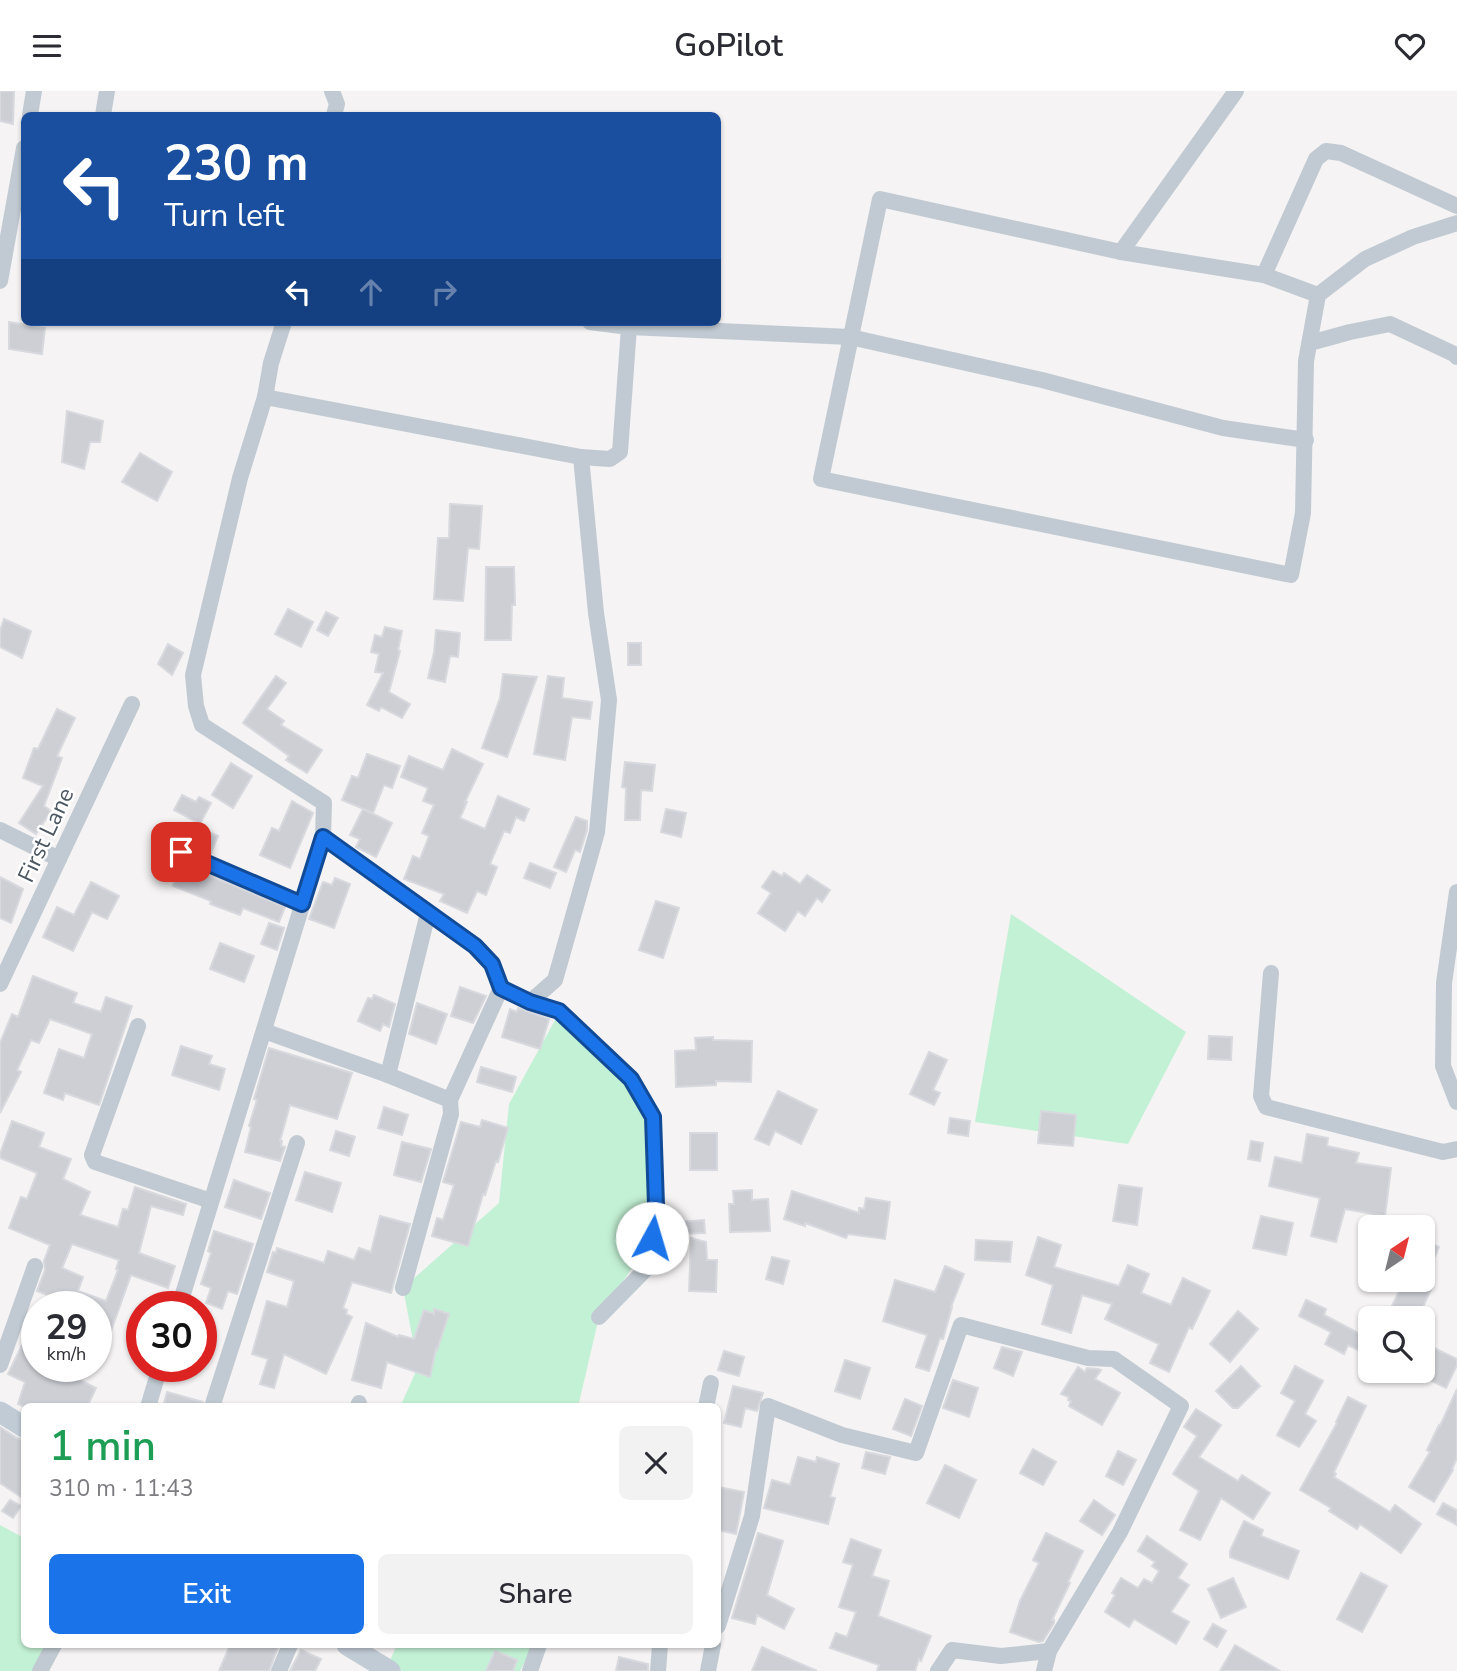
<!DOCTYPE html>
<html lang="en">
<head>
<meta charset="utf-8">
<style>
	body { margin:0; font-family:"Nunito Sans",sans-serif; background:#f2f2f3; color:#2b2b33; height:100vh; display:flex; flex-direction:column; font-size:26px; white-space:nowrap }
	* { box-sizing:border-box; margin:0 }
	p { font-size:23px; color:#7c7c81 }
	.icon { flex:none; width:38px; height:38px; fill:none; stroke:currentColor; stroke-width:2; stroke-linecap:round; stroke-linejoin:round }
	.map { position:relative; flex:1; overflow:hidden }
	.details { position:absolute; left:21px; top:1312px; width:700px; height:245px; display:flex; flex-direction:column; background:#fff; border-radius:10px; box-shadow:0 2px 5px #0004 }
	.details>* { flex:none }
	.top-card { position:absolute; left:21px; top:21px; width:700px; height:214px; border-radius:10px; box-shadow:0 2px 5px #0004; background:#1a4fa0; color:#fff; overflow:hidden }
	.needle { width:46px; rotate:35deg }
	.controls { position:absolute; left:1358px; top:1124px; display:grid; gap:14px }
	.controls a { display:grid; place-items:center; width:77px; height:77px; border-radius:10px; background:#fff; box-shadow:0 2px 5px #0004; font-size:35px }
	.speed { position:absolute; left:21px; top:1200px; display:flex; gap:14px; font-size:35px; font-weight:700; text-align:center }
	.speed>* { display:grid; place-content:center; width:91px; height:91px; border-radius:50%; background:#fff; box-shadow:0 2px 5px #0004; line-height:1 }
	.speed small { font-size:18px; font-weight:400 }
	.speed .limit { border:10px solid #d22; background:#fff; color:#111 }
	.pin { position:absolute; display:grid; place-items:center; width:60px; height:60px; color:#fff; margin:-30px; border-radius:14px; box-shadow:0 4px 10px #0006 }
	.me { position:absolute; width:77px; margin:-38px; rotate:6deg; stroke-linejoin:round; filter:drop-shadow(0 0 5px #0008) }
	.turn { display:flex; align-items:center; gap:24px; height:147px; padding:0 28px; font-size:32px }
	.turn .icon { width:91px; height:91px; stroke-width:2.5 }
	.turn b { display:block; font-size:49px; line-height:60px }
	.lanes { display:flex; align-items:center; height:66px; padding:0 28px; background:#0003; justify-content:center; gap:35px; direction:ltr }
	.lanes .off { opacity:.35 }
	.round { display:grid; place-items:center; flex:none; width:74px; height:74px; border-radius:10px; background:#f2f2f3 }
	.overview { display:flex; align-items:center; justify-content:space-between; height:119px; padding:0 28px }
	h1 { font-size:42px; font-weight:600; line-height:52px; color:#1e9e55 }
	.button { display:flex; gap:14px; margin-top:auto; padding:14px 28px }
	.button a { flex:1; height:80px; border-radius:10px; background:#1a73e8; color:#fff; font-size:28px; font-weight:600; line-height:80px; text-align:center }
	.button a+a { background:#f2f2f3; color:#2b2b33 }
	header { display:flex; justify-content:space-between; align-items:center; height:91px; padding:0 28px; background:#fff; font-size:32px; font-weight:600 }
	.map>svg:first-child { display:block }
</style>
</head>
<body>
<header><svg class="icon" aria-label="menu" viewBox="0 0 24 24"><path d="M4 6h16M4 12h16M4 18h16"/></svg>GoPilot<svg class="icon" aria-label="heart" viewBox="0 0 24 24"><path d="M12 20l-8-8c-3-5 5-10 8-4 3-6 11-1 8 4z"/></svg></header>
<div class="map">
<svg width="1457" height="1580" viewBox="0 0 1457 1580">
	<rect width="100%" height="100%" fill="#f5f3f3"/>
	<g fill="#c3f1d5">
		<polygon points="1011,823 1186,941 1128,1053 975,1031"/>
		<polygon points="560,920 653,1026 652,1147 599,1226 578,1316 400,1316 418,1276 403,1197 499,1112 509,1013"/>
		<polygon points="0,1434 24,1447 24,1554 62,1554 49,1580 0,1580"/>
		<polygon points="397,1554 534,1554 520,1580 392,1580 386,1578"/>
	</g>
	<g fill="#cdcfd5" stroke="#d7d9de" stroke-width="2" fill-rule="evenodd">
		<polygon points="0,0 14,0 13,33 0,30"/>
		<polygon points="9,231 45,237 42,263 9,258"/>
		<polygon points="67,320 103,330 100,351 90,351 84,378 62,371"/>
		<polygon points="140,362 172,381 157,410 122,391"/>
		<polygon points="450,413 482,415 479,458 468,457 463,510 434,508 438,447 449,447"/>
		<polygon points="486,476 514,476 515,514 512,514 511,549 485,549"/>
		<polygon points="288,518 313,531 301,556 275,543"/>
		<polygon points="326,521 338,527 328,545 317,539"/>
		<polygon points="4,528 31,540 22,567 0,556 0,540"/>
		<polygon points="385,536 402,540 398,559 400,560 389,601 410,613 402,627 381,616 379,620 367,614 383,582 375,581 379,563 371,561 375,544 382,546"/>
		<polygon points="436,539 460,542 458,566 450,565 445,591 428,587 434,561"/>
		<rect x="628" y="552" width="13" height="22"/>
		<polygon points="168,553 183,562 172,584 158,573"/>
		<polygon points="503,583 537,586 507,666 482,657 500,607"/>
		<polygon points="276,585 286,592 267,618 284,630 281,634 322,659 307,682 286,669 289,665 243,632"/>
		<polygon points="548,585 564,587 562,607 592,611 590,628 572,626 565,669 534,663"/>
		<polygon points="57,618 75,627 57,665 62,667 44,715 51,720 36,743 19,732 43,695 23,687 34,657 38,658"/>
		<polygon points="452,658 483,673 465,711 467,711 460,727 485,738 498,705 529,718 524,730 516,726 510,742 504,740 490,773 497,776 486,804 477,800 467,822 440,810 444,803 404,788 413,765 420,768 429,745 422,742 434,714 423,710 428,697 401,686 409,665 443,679"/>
		<polygon points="367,663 400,675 392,697 384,694 373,722 342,709 352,685 358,687"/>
		<polygon points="625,671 655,674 652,700 641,699 640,729 625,729 626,697 622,696"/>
		<polygon points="231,672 252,685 233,717 212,704"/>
		<polygon points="182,704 196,711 199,706 211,712 200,733 174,719"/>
		<polygon points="292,710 313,722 290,777 260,764 272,737 279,740"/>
		<polygon points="363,718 392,732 376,766 356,756 360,748 350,744"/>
		<polygon points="666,718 686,722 681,746 661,741"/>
		<polygon points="576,726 587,730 587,739 580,761 575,759 566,781 554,776"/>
		<polygon points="195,735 218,745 211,762 187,752"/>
		<polygon points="530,772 556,782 550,797 524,787"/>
		<polygon points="182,773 285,816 279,831 243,817 240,824 210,813 211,810 173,795"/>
		<polygon points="773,780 782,785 784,782 800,793 807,784 830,799 822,811 817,807 805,825 798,820 785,840 758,822 771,802 762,796"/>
		<polygon points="0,786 23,798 11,832 0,827"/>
		<polygon points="335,787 350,793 334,837 309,828 323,791 332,794"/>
		<polygon points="91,791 119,805 107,828 92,821 73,860 43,846 57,816 74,824"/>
		<polygon points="656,810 679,817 663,867 639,859"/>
		<polygon points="269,832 284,837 277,859 261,853"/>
		<polygon points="220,852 254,865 244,891 210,878"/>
		<polygon points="33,885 77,902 73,912 101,921 106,906 132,915 99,1014 65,1002 63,1009 44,1002 59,958 84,967 92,943 50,928 39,952 31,949 17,979 21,981 0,1022 0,952 12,923 18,926"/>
		<polygon points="460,896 486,905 473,932 451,925"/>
		<polygon points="374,904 395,913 389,936 383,933 380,940 358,930 368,907 372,908"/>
		<polygon points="417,912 447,923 436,953 409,943"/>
		<polygon points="518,917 549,928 540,958 502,946 510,918 517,921"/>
		<polygon points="1209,945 1232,946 1231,969 1208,968"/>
		<polygon points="713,946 713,949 752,950 751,991 716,990 716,994 676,996 675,960 696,959 695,947"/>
		<polygon points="181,955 212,965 209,973 225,978 219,999 172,984"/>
		<polygon points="269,957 352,982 337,1028 290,1014 280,1050 282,1050 281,1055 285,1056 280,1070 245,1061 251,1036 249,1035 257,1009 254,1008"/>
		<polygon points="929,961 947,969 933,999 940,1002 934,1014 910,1003"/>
		<polygon points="481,976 516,986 512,1001 477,991"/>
		<polygon points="778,1000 817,1019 801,1053 775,1040 769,1054 755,1048"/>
		<polygon points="384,1016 408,1024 402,1044 378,1037"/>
		<polygon points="1041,1020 1076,1024 1073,1055 1038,1052"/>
		<polygon points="950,1027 970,1030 968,1045 948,1042"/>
		<polygon points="482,1029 508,1037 498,1071 496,1070 485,1104 483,1103 468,1155 432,1145 437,1127 443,1129 454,1094 443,1091 461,1031 480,1036"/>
		<path d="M12,1030l32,12 -5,14 32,12 -8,20 27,13 -10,23 38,12 5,-18 5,1 7,-23 51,17 -3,11 -32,-9 -12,47 36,13 -7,22 -37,-13 -20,56 -15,-6v-18h-18l-41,-16 8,-21 -1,-9 6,-16 -41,-17 12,-31 6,2 10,-26 -37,-15v-4zM72,1153l47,16 -3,9 2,1 -12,31 -28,-10 5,-14 -21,-9z"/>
		<polygon points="336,1040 355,1046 349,1065 330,1059"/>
		<rect x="690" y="1042" width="27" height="37"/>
		<polygon points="1307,1043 1328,1047 1327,1055 1359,1062 1356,1072 1391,1077 1385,1125 1345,1118 1336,1151 1311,1145 1320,1107 1269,1095 1275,1066 1302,1072"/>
		<polygon points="1251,1050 1263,1052 1260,1070 1248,1068"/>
		<polygon points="402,1051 431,1058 421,1091 394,1084"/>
		<polygon points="305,1081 341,1092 332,1121 296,1109"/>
		<polygon points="234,1089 270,1102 261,1128 225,1116"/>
		<polygon points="1119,1094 1142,1097 1137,1134 1113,1130"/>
		<polygon points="752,1099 752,1109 768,1108 770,1140 730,1141 729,1113 734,1113 733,1100"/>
		<polygon points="792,1100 859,1122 859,1117 864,1118 866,1107 890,1111 885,1148 848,1143 846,1147 805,1132 805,1135 784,1128"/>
		<polygon points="380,1125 410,1133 391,1202 352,1191 343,1217 347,1219 346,1223 352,1226 326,1283 284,1263 274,1297 260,1293 268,1268 252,1263 267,1210 287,1216 294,1190 267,1181 273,1161 276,1162 277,1157 324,1172 328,1160 354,1169 359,1157 371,1161"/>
		<polygon points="1261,1125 1293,1132 1286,1164 1253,1157"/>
		<polygon points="704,1129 705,1142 663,1143 664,1132"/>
		<polygon points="214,1140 253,1153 237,1203 228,1200 222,1218 206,1212 211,1197 201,1193 211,1162 208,1160"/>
		<polygon points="1038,1146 1061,1154 1054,1176 1119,1195 1128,1174 1149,1183 1141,1202 1171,1214 1183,1187 1210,1200 1192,1238 1189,1236 1169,1281 1150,1272 1159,1253 1105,1228 1112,1213 1082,1204 1071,1242 1042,1233 1053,1194 1026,1184"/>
		<polygon points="691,1147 706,1151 707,1169 717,1169 716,1201 689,1200"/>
		<polygon points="976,1149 1012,1151 1010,1171 975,1169"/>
		<polygon points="1423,1149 1439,1156 1423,1192 1432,1196 1418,1227 1406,1227 1390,1219 1405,1188 1423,1188"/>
		<polygon points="772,1166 789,1170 783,1193 766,1188"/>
		<polygon points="945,1175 964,1183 951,1216 952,1216 943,1248 940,1247 929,1280 916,1276 927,1244 883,1230 895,1189 935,1201"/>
		<polygon points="1306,1209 1326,1218 1324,1224 1370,1248 1370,1265 1348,1254 1344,1263 1325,1253 1331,1241 1299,1225"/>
		<polygon points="434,1218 449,1223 437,1259 436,1258 430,1286 387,1271 381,1297 352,1289 366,1232 398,1246 399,1244 414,1248 424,1219 434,1223"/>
		<polygon points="1238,1220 1258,1238 1230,1271 1210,1253"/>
		<polygon points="22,1254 37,1261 37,1276 54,1276 96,1297 87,1316 25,1316 18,1313 25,1291 8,1283"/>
		<polygon points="1430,1255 1457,1268 1457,1274 1446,1297 1417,1283 1418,1279 1423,1279 1423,1270"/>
		<polygon points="1002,1256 1022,1261 1013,1285 994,1277"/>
		<polygon points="724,1260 744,1266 739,1285 718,1279"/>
		<polygon points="845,1269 870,1277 860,1308 835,1300"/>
		<polygon points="1241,1275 1260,1295 1238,1317 1233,1317 1216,1300"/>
		<polygon points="1295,1275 1323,1290 1305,1323 1316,1330 1299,1356 1277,1344 1295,1310 1281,1302"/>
		<polygon points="1078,1276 1085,1281 1087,1277 1098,1278 1101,1279 1095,1288 1120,1302 1102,1334 1069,1315 1071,1310 1068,1309 1069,1306 1061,1303"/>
		<polygon points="953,1289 978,1297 969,1326 943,1317"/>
		<polygon points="733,1295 763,1302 757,1320 745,1317 741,1336 724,1332"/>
		<polygon points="1457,1298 1457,1367 1452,1378 1453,1379 1434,1411 1409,1396 1430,1361 1427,1359 1439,1334 1440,1335"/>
		<polygon points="167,1301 203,1311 202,1316 163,1316"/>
		<polygon points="1348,1306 1366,1315 1334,1381 1336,1383 1334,1386 1390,1421 1395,1414 1421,1433 1401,1462 1360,1433 1357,1438 1329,1420 1331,1417 1300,1399 1337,1332 1336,1331"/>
		<polygon points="905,1308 922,1315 911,1345 893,1338"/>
		<polygon points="1196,1318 1221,1334 1199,1366 1238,1390 1242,1384 1270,1402 1253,1428 1221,1407 1200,1449 1180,1439 1199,1400 1173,1383 1197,1345 1184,1336"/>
		<polygon points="0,1336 17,1347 24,1349 24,1408 0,1392"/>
		<polygon points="1033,1358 1056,1371 1043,1394 1020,1382"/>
		<polygon points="1118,1360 1136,1369 1123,1394 1106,1385"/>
		<polygon points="866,1361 890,1366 885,1383 862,1377"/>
		<polygon points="798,1366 816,1371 817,1366 839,1373 830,1406 835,1407 828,1433 764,1417 772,1389 790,1394"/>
		<polygon points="945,1374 976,1389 959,1427 927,1412"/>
		<polygon points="718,1396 744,1401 736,1443 718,1439"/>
		<polygon points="10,1409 21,1415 13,1427 2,1420"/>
		<polygon points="1094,1409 1115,1424 1102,1444 1080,1430"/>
		<polygon points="1443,1412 1457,1419 1457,1434 1437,1423"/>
		<polygon points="1244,1430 1263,1439 1261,1445 1299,1460 1288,1488 1230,1466 1230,1460"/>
		<polygon points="758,1442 783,1450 767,1504 794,1518 784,1538 757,1524 755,1533 732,1527"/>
		<polygon points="1046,1442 1083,1460 1068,1491 1070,1492 1052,1529 1054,1529 1054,1532 1043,1550 1039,1551 1010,1541 1020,1510 1039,1472 1033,1469"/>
		<polygon points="1147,1445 1187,1473 1178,1487 1189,1494 1171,1521 1189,1531 1176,1553 1134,1528 1129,1536 1105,1521 1115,1504 1112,1502 1121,1487 1138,1497 1144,1488 1152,1492 1159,1480 1152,1475 1155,1471 1138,1460"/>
		<polygon points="851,1448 881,1459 872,1485 889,1490 878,1525 931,1545 921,1570 919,1568 915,1580 877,1580 879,1574 830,1557 836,1542 847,1546 856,1521 839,1516 853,1474 843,1471"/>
		<polygon points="1361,1482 1387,1495 1362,1541 1337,1528"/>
		<polygon points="1233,1487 1246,1516 1221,1527 1208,1498"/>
		<polygon points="1213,1533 1226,1540 1217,1556 1204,1548"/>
		<polygon points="230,1554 274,1554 278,1556 269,1580 219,1580"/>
		<polygon points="1235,1554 1280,1580 1220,1580"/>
		<polygon points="762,1556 817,1580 752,1580"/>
		<polygon points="301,1559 321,1568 315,1580 290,1580"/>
		<polygon points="495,1560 517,1569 513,1580 486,1580"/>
		<polygon points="619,1566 648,1573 648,1580 616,1580"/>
	</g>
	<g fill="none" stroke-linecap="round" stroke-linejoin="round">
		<g stroke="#c1cad2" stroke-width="16">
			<polyline points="332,0 337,13 334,24"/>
			<polyline points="30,24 34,0"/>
			<polyline points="103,24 107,0"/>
			<polyline points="1121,161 1236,0"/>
			<polyline points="1264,184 1316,68 1326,60 1341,62 1457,115"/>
			<polyline points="0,190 24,57"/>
			<polyline points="1318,204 1264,184 1121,161 880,108 821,388 1291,484 1303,422 1306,270 1318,204 1365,168 1413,146 1457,132"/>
			<polyline points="590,231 629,236 850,246 1042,289 1223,337 1306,349"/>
			<polyline points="1310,252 1350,241 1390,233 1454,263 1457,266"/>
			<polyline points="265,306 581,366 610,368 620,361 629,236"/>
			<polyline points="0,739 59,768"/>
			<polyline points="323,746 475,854 492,873 501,897 450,1009"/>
			<polyline points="181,761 302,812"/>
			<polyline points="1457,801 1444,892 1443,975 1457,1011"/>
			<polyline points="1271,882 1261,1005 1266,1016 1443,1061 1457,1058"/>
			<polyline points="0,893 132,613"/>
			<polyline points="501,897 530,911 560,920 631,987 653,1026 656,1114 649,1175 599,1226"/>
			<polyline points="530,911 555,889 597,741 609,609 596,522 581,366"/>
			<polyline points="138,935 92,1064 95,1071 211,1110"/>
			<polyline points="264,940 388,984 450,1009 451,1023 403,1197"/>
			<polyline points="388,984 428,822"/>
			<polyline points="179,1216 323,746 324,712 202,634 196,615 193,584 240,387 265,306 271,272 284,231"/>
			<polyline points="0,1274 35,1175"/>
			<polyline points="148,1316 160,1276"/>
			<polyline points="212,1316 297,1052"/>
			<polyline points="358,1316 359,1312"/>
			<polyline points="706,1316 711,1292"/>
			<polyline points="718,1535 752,1425 768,1315 842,1344 916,1362 961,1234 1088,1267 1114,1268 1181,1315 1120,1441 1049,1560 1001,1565 952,1559 938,1580"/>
			<polyline points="40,1580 54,1554"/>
			<polyline points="279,1580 290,1554"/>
			<polyline points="530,1580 539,1554"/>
			<polyline points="658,1580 660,1554"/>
			<polyline points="708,1580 713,1554"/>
			<polyline points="1044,1580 1049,1560"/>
		</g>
		<g stroke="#c1cbd6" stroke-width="21">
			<polyline points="0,1321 24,1336"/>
			<polyline points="347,1554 390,1580"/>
		</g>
	</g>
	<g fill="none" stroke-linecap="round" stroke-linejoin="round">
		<defs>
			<polyline id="route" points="181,761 302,813 323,746 475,855 492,873 501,897 530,911 559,920 631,988 653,1026 656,1114 652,1147"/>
		</defs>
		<use href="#route" stroke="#114b97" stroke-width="18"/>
		<use href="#route" stroke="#1a73e8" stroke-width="12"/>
	</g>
	<g text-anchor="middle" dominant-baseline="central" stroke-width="5" stroke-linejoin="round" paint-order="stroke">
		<g font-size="23" fill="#4a5661" stroke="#fff">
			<text transform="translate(46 744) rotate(-65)">First Lane</text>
		</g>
	</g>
</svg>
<div class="controls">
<a><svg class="needle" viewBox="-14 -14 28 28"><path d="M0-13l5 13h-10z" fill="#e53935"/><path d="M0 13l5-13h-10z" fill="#7c7c81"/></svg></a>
<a><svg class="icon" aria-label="search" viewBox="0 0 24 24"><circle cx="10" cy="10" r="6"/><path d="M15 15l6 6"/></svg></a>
</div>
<div class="speed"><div>29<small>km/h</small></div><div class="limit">30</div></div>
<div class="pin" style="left:181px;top:761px;background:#d93025"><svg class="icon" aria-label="arrive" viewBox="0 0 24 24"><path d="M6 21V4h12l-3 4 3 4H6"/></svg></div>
<svg class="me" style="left:652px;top:1147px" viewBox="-20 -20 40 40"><circle r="19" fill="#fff"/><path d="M0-13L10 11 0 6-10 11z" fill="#1a73e8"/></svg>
<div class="top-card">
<div class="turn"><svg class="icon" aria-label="left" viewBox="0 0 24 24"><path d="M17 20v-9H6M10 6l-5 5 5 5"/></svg><div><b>230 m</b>Turn left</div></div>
<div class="lanes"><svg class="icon" aria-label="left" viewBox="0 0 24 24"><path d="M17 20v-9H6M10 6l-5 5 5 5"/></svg><svg class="icon off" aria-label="ahead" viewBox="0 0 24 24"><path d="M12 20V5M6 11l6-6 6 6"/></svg><svg class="icon off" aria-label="right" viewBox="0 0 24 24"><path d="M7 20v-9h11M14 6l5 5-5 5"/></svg></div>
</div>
<section class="details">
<div class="overview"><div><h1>1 min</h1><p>310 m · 11:43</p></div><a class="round"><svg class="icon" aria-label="close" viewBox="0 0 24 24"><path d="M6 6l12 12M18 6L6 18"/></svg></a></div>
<div class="button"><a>Exit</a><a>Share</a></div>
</section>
</div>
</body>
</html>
